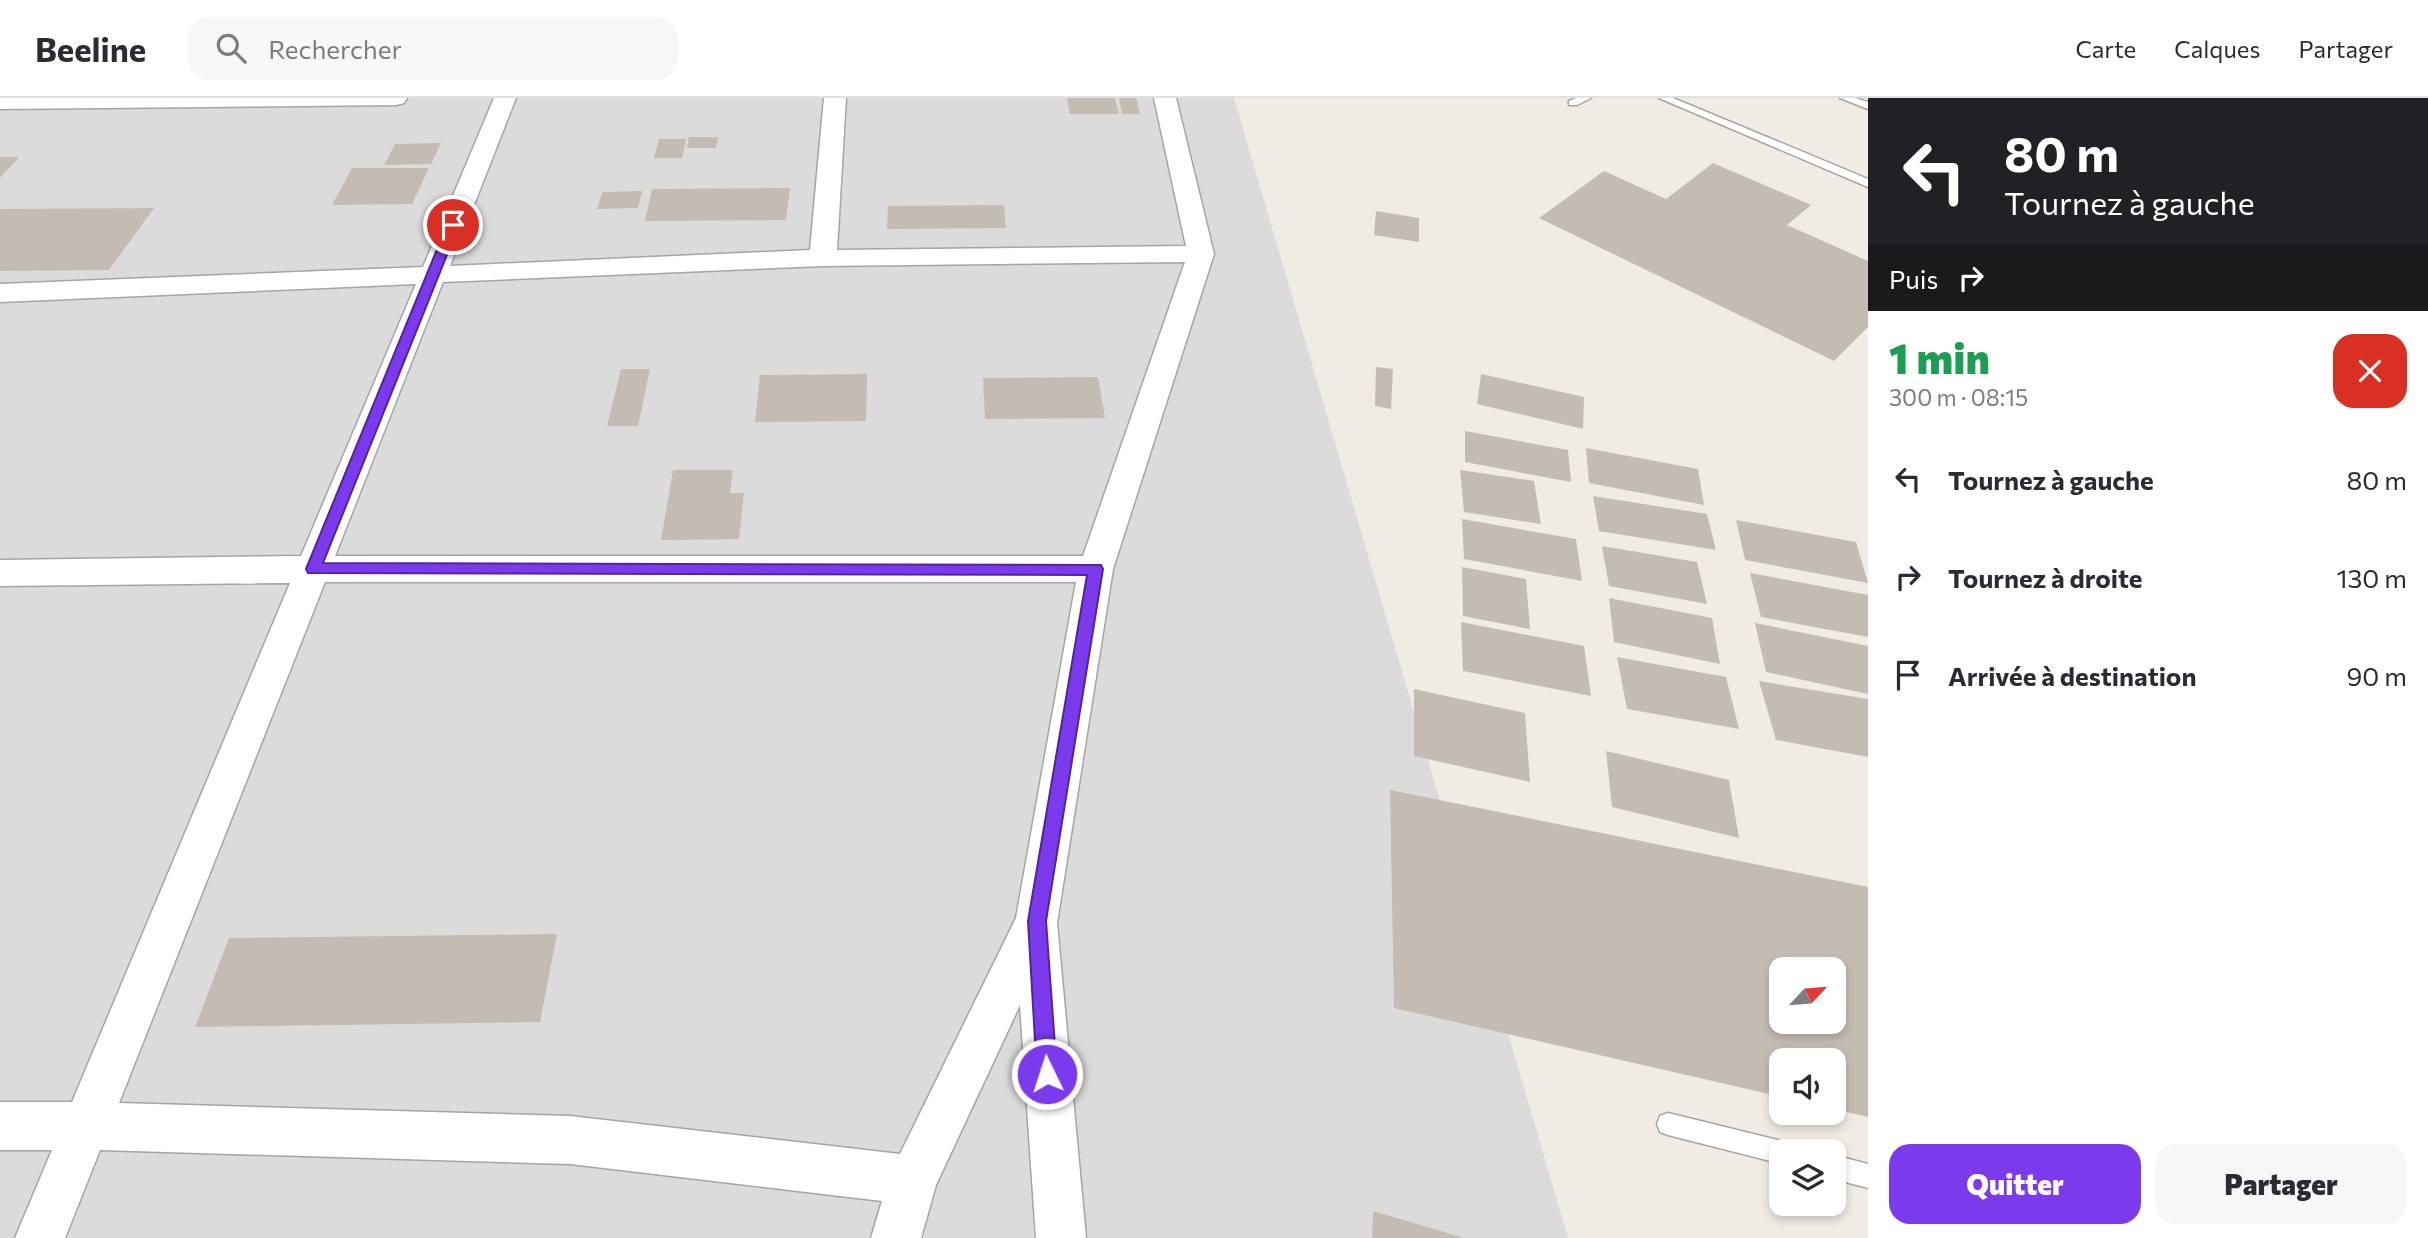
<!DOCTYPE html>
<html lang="fr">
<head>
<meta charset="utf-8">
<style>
	body { margin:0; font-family:Commissioner,sans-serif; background:#f7f7f7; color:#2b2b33; height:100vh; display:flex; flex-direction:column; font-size:26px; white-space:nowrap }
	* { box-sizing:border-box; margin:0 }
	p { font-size:23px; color:#7c7c81 }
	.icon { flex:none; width:38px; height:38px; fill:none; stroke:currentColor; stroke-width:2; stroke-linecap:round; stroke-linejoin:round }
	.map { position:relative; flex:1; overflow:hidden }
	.sheet { display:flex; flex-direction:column; background:#fff; width:560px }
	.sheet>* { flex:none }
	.banner { background:#202124; color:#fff; overflow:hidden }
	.needle { width:46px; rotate:64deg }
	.buttons { position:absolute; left:1769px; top:859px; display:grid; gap:14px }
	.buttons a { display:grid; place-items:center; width:77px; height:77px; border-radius:14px; background:#fff; box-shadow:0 4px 10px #0003; font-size:35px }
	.pin { position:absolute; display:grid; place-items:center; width:60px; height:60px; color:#fff; margin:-30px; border:4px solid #fff; border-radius:50%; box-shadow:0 2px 7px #0007 }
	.me { position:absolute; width:77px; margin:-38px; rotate:356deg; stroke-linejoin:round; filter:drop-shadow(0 0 5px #0008) }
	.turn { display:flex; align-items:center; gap:24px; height:147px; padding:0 21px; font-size:32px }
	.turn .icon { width:91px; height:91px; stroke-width:2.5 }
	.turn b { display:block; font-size:49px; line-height:60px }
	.then { display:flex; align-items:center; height:66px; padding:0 21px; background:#0003; gap:14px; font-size:26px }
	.round { display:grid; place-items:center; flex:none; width:74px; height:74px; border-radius:21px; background:#f7f7f7 }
	.summary { display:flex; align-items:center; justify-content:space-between; height:119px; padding:0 21px }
	h1 { font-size:42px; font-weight:800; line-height:52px; color:#1e9e55 }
	.cta { display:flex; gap:14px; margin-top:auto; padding:14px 21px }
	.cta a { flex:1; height:80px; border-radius:21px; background:#7c3aed; color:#fff; font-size:28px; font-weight:800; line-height:80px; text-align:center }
	.cta a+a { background:#f7f7f7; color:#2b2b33 }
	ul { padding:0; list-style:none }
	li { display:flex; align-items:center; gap:21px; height:98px; padding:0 21px }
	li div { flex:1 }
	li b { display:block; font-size:26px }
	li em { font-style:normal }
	header { display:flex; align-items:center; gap:42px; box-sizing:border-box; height:98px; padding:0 35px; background:#fff; border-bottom:2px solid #e1e1e2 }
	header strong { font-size:33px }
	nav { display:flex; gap:38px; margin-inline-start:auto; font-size:24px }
	.search { width:490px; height:63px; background:#f7f7f7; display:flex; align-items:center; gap:18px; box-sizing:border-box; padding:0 24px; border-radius:21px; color:#7c7c81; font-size:26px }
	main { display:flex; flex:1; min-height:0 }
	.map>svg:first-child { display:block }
</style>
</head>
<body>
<header>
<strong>Beeline</strong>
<div class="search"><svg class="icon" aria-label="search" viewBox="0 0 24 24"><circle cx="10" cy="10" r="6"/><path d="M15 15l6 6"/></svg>Rechercher</div>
<nav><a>Carte</a><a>Calques</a><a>Partager</a></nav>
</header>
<main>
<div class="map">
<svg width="1868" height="1140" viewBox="0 0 1868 1140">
	<rect width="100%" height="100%" fill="#f0ece4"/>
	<polygon fill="#dcdbdb" points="0,0 1234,0 1568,1140 0,1140"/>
	<g fill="#c4bcb3" fill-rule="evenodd">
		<polygon points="1067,0 1115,0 1119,16 1070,16"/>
		<polygon points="1119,0 1136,0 1140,16 1122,16"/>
		<polygon points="689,39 718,39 716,50 687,50"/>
		<polygon points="659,41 686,41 682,60 654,60"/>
		<polygon points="441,45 431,66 384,67 395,46"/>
		<polygon points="0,59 19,59 0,80"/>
		<polygon points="1713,65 1811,107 1787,127 1868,163 1868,229 1834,263 1539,120 1604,73 1666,101"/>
		<polygon points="352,70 429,70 412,106 332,107"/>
		<polygon points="790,90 786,122 645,123 652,91"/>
		<polygon points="642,93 638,110 597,111 602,94"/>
		<polygon points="1004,107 1006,130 887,131 888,108"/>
		<polygon points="154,110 109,172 0,173 0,111"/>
		<polygon points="1376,113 1419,120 1419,144 1374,137"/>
		<polygon points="1376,269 1393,271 1391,311 1375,308"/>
		<polygon points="621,271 650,271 638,328 607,328"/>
		<polygon points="867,276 866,323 755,324 760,277"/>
		<polygon points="1481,276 1584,299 1583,331 1477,306"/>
		<polygon points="1098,279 1105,320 985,321 983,280"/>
		<polygon points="1465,333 1568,352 1571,384 1465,364"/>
		<polygon points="1586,350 1698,371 1704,407 1589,385"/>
		<polygon points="673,372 733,372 730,395 744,395 739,441 661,442"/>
		<polygon points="1460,372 1534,383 1541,426 1464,414"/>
		<polygon points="1593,398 1707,416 1716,452 1599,433"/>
		<polygon points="1462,421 1576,441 1582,483 1464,461"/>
		<polygon points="1736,422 1856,444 1868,485 1745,462"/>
		<polygon points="1602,448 1697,464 1707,506 1609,488"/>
		<polygon points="1462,469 1526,481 1530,531 1463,518"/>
		<polygon points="1750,475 1868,497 1868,539 1761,519"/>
		<polygon points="1609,500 1712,520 1720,566 1614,544"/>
		<polygon points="1461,524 1584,548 1591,598 1463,573"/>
		<polygon points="1755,525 1868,548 1868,596 1766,574"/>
		<polygon points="1617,559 1726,579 1739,631 1627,611"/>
		<polygon points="1759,583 1868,601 1868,659 1776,642"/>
		<polygon points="1414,591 1525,615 1530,684 1414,658"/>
		<polygon points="1606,653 1729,682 1739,740 1612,709"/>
		<path d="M1390,692l478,97v230l-34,-8v-49h-52v37l-388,-89zM1782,872h52v52h-52z"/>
		<polygon points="557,836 540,924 195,929 229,840"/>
		<polygon points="1373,1113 1461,1139 1461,1140 1372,1140"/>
	</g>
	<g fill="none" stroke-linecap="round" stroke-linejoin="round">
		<defs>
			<g id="lane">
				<polygon points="1576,0 1591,0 1577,7 1569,7 1569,3"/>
				<polygon points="1659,0 1673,0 1868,81 1868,89"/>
				<polygon points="1840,0 1855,0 1868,4 1868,11"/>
				<polygon points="1668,1015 1782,1043 1790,1047 1793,1054 1782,1054 1782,1066 1668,1037 1660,1034 1657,1026 1660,1018"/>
				<polygon points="1834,1057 1868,1066 1868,1090 1834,1081"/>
			</g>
			<g id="street">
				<polygon points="0,0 407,0 404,5 396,7 0,11"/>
				<path d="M494,0h22l-66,168 360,-16 14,-152h22l-9,152 349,-4 -32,-148h22l38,156 -101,315 -56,354 29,315h-50l-16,-233 -84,180 -15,53h-50l11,-37 -312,-37 -470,-14 -35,88h-50l37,-88h-52v-48h72l218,-519 -290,3v-26l301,-4 115,-272 -416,18v-18l423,-17zM1185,164l-102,294h-748l108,-274 380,-16zM325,484h751l-60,336 -116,236 -330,-38 -451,-13z"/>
			</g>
		</defs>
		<use href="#lane" stroke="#a5a5a5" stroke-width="3"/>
		<use href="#street" stroke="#a5a5a5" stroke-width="3"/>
		<use href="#lane" fill="#fff" fill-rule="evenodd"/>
		<use href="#street" fill="#fff" fill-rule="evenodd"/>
	</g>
	<polygon fill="#7c3aed" stroke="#51269a" stroke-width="2" points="453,124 459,127 323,465 1101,467 1103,471 1046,823 1057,976 1054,983 1047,986 1040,983 1037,976 1028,823 1087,477 308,475 306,471 447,127"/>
</svg>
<div class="buttons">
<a><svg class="needle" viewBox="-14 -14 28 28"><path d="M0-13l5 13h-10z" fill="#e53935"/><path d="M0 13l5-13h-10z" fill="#7c7c81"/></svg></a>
<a><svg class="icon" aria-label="sound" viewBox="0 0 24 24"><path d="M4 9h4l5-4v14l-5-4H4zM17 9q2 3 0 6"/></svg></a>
<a><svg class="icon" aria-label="layers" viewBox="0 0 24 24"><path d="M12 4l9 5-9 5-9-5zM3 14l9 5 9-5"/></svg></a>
</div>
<div class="pin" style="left:453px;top:127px;background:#d93025"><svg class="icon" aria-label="arrive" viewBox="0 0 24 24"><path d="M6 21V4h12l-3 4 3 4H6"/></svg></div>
<svg class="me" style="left:1047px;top:976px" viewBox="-20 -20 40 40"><circle r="17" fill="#7c3aed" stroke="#fff" stroke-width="3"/><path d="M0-11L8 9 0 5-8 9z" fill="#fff"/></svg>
</div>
<section class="sheet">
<div class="banner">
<div class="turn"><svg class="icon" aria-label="left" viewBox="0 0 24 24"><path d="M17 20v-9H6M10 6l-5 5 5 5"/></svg><div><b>80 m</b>Tournez à gauche</div></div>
<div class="then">Puis<svg class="icon" aria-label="right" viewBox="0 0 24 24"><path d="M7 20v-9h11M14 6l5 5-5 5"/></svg></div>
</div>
<div class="summary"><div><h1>1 min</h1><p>300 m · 08:15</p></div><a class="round" style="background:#d93025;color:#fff"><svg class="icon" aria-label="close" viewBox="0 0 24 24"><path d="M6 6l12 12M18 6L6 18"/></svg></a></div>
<ul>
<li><svg class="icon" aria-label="left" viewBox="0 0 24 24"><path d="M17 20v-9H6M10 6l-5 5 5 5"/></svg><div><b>Tournez à gauche</b></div><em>80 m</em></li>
<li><svg class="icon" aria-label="right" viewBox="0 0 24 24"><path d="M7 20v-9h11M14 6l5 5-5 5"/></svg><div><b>Tournez à droite</b></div><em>130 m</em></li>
<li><svg class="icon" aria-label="arrive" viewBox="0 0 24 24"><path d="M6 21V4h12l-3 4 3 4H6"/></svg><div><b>Arrivée à destination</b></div><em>90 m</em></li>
</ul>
<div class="cta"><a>Quitter</a><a>Partager</a></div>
</section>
</main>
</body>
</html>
